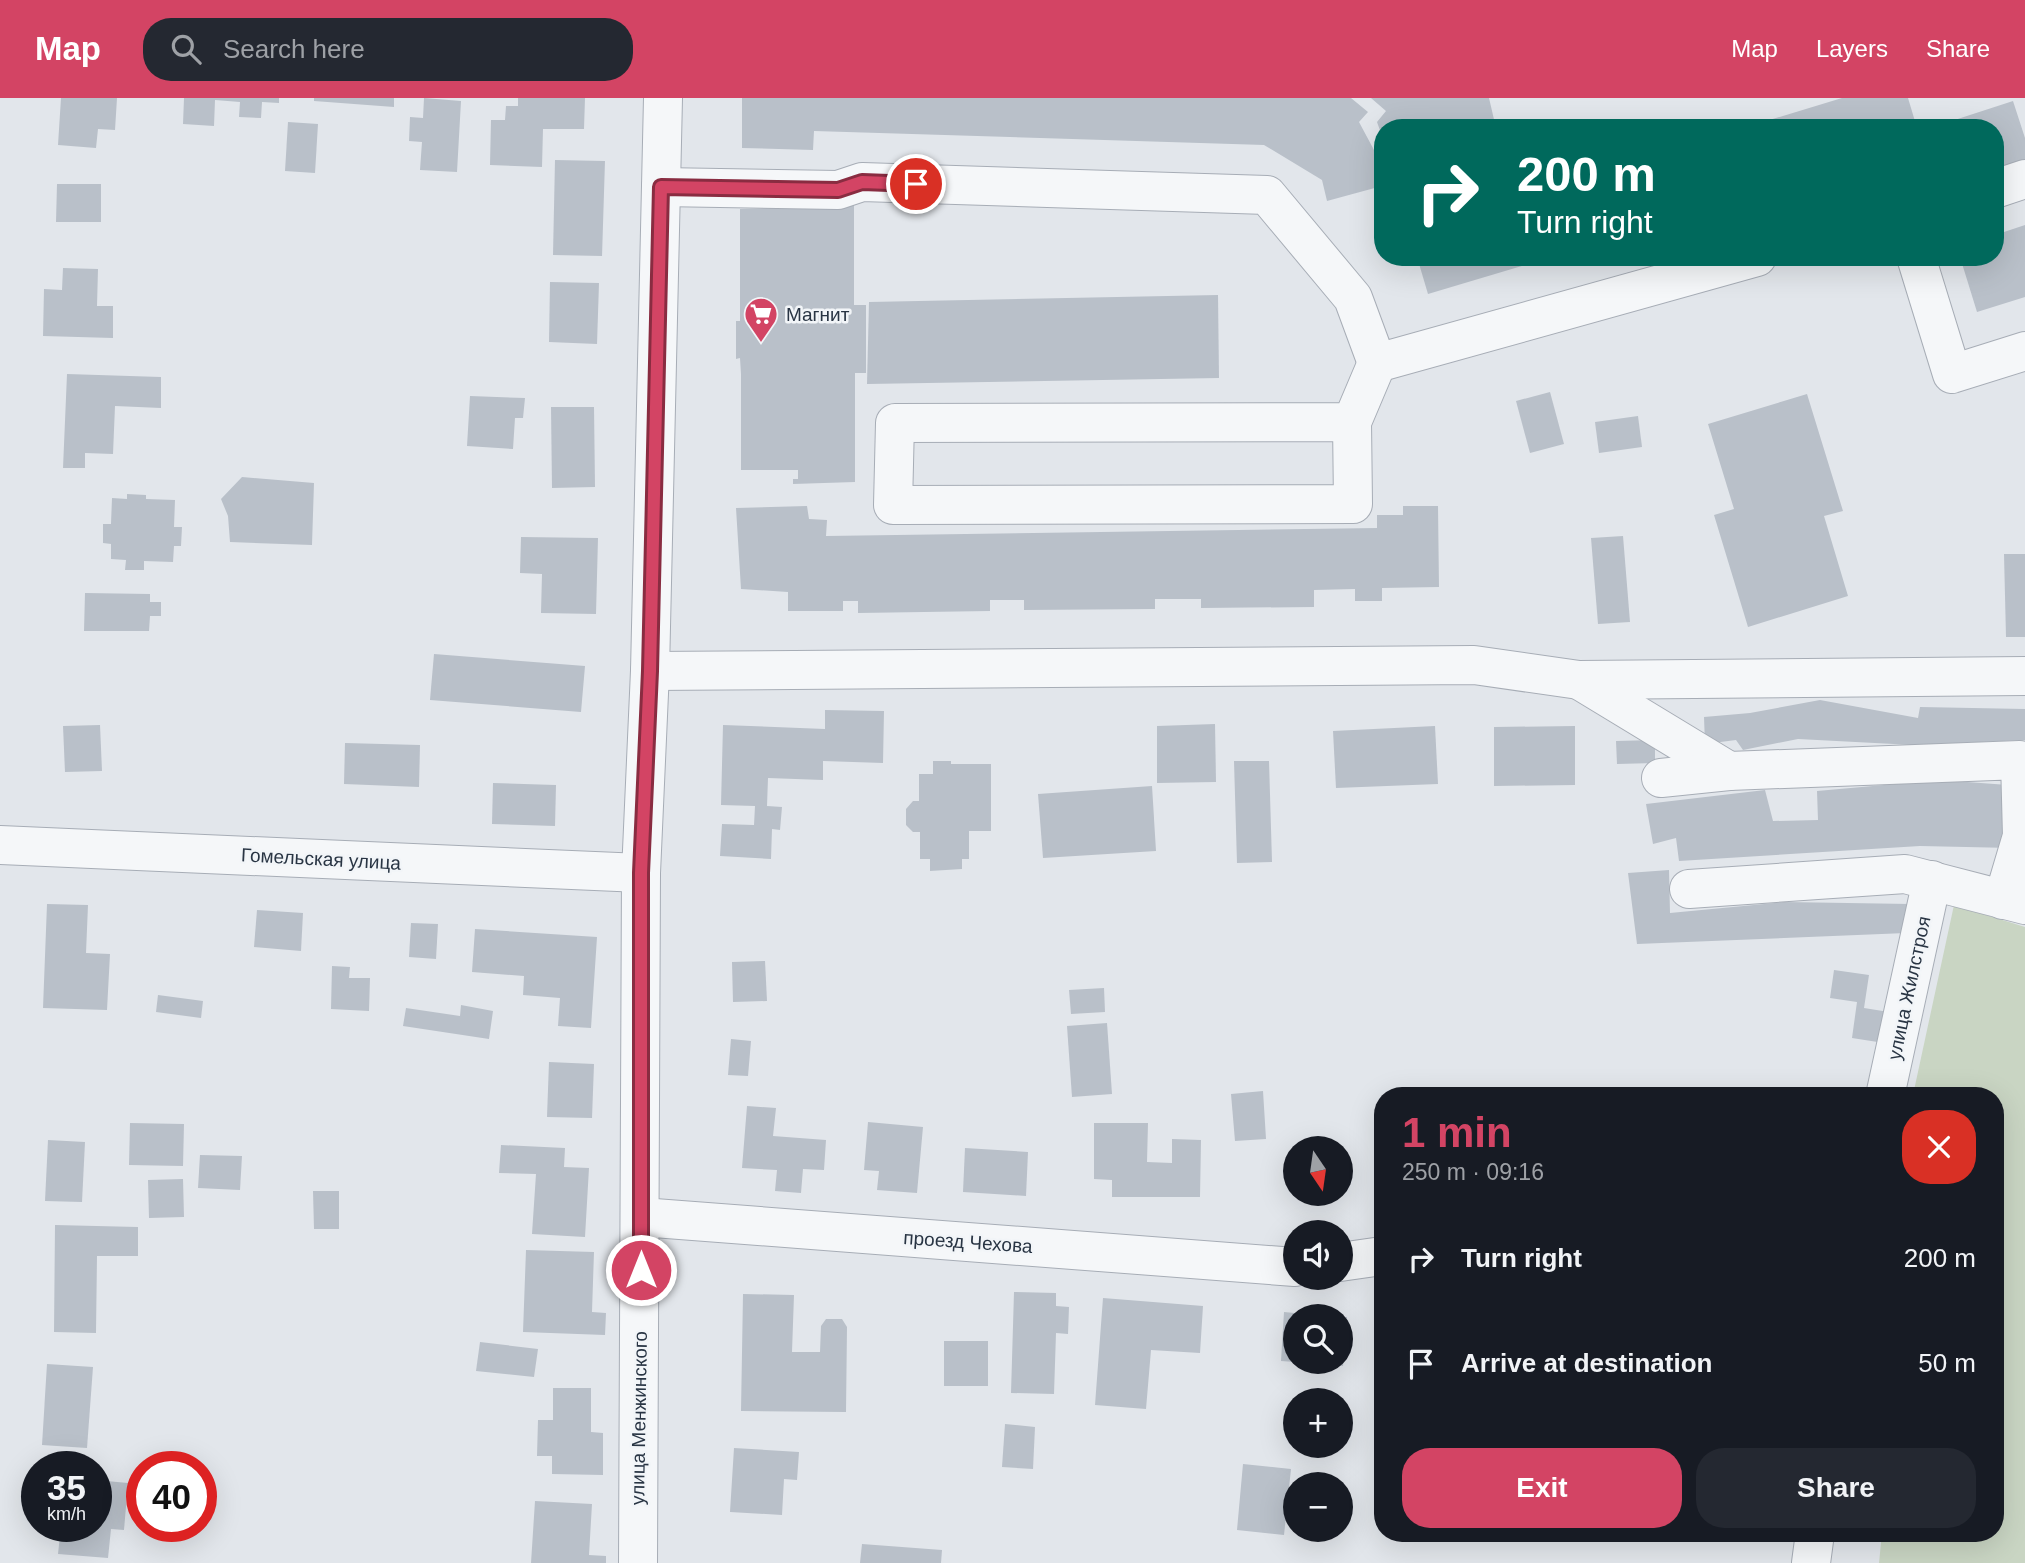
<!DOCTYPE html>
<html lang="en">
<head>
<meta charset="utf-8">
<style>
	body { margin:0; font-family:Arial,sans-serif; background:#242831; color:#f1f3f6; height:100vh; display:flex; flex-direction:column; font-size:26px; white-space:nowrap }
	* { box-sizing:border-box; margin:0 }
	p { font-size:23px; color:#9ea1a6 }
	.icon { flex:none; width:38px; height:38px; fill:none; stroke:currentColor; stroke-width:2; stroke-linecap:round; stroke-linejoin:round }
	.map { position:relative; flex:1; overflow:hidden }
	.side { position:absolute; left:1374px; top:989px; width:630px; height:455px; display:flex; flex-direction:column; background:#171b24; border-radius:28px; box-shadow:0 7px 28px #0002 }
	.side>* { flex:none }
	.guide { position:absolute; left:1374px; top:21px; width:630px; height:147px; border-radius:28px; box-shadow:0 7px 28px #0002; background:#00695c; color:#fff; overflow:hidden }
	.needle { width:46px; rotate:167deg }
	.fabs { position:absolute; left:1283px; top:1038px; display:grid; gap:14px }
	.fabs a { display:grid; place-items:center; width:70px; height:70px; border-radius:50%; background:#171b24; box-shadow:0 7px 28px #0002; font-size:35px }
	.speed { position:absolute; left:21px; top:1353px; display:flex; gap:14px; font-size:35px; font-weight:700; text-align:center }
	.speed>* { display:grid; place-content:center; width:91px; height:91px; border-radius:50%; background:#171b24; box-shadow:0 7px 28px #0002; line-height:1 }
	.speed small { font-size:18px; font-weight:400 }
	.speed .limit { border:10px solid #d22; background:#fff; color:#111 }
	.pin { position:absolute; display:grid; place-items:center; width:60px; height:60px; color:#fff; margin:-30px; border:4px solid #fff; border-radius:50%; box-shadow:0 2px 7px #0007 }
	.me { position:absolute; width:77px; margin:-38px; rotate:0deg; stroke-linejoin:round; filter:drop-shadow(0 0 5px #0008) }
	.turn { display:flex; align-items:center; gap:24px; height:147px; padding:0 28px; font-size:32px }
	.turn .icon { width:91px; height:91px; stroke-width:2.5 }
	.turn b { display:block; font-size:49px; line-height:60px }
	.round { display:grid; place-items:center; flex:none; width:74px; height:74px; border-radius:28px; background:#242831 }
	.summary { display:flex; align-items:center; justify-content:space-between; height:119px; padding:0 28px }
	h1 { font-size:42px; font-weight:700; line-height:52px; color:#d34464 }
	.cta { display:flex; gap:14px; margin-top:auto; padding:14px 28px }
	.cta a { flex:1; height:80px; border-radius:28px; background:#d34464; color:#fff; font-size:28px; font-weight:700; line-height:80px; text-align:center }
	.cta a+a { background:#242831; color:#f1f3f6 }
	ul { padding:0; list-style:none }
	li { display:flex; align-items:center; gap:21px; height:105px; padding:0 28px }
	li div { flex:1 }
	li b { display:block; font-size:26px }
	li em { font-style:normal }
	header { display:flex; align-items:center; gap:42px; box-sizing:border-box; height:98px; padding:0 35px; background:#d34464; color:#fff }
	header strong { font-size:33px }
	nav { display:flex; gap:38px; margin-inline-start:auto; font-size:24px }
	.search { width:490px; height:63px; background:#242831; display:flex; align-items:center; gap:18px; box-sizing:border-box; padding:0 24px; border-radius:28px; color:#9ea1a6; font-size:26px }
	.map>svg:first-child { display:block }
</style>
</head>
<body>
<header>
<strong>Map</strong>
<div class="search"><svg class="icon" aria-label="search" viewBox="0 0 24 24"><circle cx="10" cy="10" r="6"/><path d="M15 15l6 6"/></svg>Search here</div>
<nav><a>Map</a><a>Layers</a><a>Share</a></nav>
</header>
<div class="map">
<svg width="2025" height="1465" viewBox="0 0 2025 1465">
	<rect width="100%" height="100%" fill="#e2e6eb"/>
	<polygon fill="#c9d5c3" points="1954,807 2025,829 2025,1465 1879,1465 1882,1435 1995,1435 1995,998 1913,997"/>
	<g fill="#b9c0c9">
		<polygon points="61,0 117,0 115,32 98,31 96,50 58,47"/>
		<polygon points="184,0 279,0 279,5 262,4 261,20 239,19 240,4 215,2 214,28 183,26"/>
		<polygon points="314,0 394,0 394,9 314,3"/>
		<polygon points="424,0 461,3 457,74 420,72 422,44 409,43 410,19 423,20"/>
		<polygon points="518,0 585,0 584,31 543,31 542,69 490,67 491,22 505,22 506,8 518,8"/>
		<polygon points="742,0 1351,0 1368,14 1359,24 1374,52 1381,50 1382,88 1327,103 1322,82 1264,47 814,33 813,52 742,50"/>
		<polygon points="1371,0 1489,0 1496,30 1382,30 1382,38 1377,24 1386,13"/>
		<polygon points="1842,0 1908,0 1917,30 1743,30"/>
		<polygon points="2013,3 2025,40 2025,65 1995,74 1995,30 1930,30"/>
		<polygon points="288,24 318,26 315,75 285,73"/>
		<polygon points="555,62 605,63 602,158 553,157"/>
		<polygon points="57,86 101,86 101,124 56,124"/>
		<polygon points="854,98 854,207 866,207 866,275 855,275 855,384 793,386 793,381 798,381 798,372 741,372 741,276 740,260 736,261 736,223 740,223 740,111 797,110"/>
		<polygon points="2025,127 2025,199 1977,214 1960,159 1995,159 1995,137"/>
		<polygon points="1417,159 1549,159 1549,160 1428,196"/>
		<polygon points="63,170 98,171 97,208 113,208 113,240 43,238 44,191 62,192"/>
		<polygon points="550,184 599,185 597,246 549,244"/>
		<polygon points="1218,197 1219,280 867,286 869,204"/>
		<polygon points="67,276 161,279 161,310 115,308 113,356 85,355 85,370 63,370"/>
		<polygon points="1550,294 1564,346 1530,355 1516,303"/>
		<polygon points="1807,296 1843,413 1824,418 1848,498 1748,529 1714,417 1734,411 1708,326"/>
		<polygon points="470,298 525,300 523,320 515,320 513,351 467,348"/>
		<polygon points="551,309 594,309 595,389 552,390"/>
		<polygon points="1638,318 1642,349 1599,355 1595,324"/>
		<polygon points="242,379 314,385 312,447 230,444 228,418 221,401"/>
		<polygon points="127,396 146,397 146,401 175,402 174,429 182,429 181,448 174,448 173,464 144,463 144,472 125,472 126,462 111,461 111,446 103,445 103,426 111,426 112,400 127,401"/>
		<polygon points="807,408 809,421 827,422 826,438 1377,430 1377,417 1403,417 1403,408 1438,408 1439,489 1382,490 1382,503 1355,503 1355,491 1314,492 1314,509 1201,510 1201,501 1155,501 1155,511 1024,512 1024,502 990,502 990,513 858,515 858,503 843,503 843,513 788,513 788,494 741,491 736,410"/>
		<polygon points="1623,438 1630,524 1598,526 1591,440"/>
		<polygon points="521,439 598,440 596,516 541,515 542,476 520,475"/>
		<polygon points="2004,456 2025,456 2025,539 2006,539"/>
		<polygon points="85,495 150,496 150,504 161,504 161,518 150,518 149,533 84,533"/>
		<polygon points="434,556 585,568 581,614 430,602"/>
		<polygon points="1820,602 1918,620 1920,609 2025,611 2025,642 1913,647 1798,641 1743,652 1736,642 1705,646 1704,619 1750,615"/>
		<polygon points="825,612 884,613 883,665 823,663 823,682 768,680 767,708 782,709 780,732 772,731 771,761 720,758 722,726 754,727 755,708 721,707 723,627 825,631"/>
		<polygon points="1215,626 1216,684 1157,685 1157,628"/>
		<polygon points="100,627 102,673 65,674 63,628"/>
		<polygon points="1435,628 1438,686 1336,690 1333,633"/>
		<polygon points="1575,628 1575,687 1494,688 1494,629"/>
		<polygon points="1655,642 1655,665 1617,666 1616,643"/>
		<polygon points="345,645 420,647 419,689 344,686"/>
		<polygon points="933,663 951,663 951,666 991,666 991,733 969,733 969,761 962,761 962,771 930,773 930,761 920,761 920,734 913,734 906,727 906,711 913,703 919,703 919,676 933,676"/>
		<polygon points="1234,663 1269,663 1272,764 1237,765"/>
		<polygon points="1940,682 2008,687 2012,750 1920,748 1679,763 1676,740 1653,746 1646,706 1765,692 1773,723 1818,722 1817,693"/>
		<polygon points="493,685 556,687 555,728 492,726"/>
		<polygon points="1152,688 1156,753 1043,760 1038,696"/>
		<polygon points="1669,772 1670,815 1784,804 1911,806 1906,835 1637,846 1628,775"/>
		<polygon points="47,806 88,807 86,855 110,856 107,912 43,910"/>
		<polygon points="257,812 303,815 301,853 254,849"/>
		<polygon points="411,825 438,826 436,861 409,859"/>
		<polygon points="475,831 597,839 591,930 558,928 560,900 523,897 524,878 472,874"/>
		<polygon points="765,863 767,903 733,904 732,864"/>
		<polygon points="332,868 350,869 349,880 370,880 369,913 331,911"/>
		<polygon points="1834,872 1869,877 1864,910 1889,914 1884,945 1852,940 1857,904 1830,900"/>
		<polygon points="1104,890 1105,914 1071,916 1069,892"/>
		<polygon points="158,897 203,903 201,920 156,914"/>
		<polygon points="461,907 493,913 489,941 403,928 406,910 460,918"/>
		<polygon points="1107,925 1112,996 1072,999 1067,928"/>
		<polygon points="731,941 751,943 748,978 728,977"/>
		<polygon points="549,964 594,966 592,1020 547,1019"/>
		<polygon points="1263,993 1266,1041 1235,1043 1231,996"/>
		<polygon points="747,1008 776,1010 773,1038 826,1042 824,1072 803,1071 801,1095 775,1093 777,1072 742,1070"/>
		<polygon points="1378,1021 1382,1021 1382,1102 1380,1102"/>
		<polygon points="868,1024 923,1029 917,1095 877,1092 879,1073 864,1072"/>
		<polygon points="130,1025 184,1026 183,1068 129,1067"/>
		<polygon points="1094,1025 1148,1025 1147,1064 1172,1065 1172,1041 1201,1042 1200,1099 1112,1099 1112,1082 1094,1081"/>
		<polygon points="48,1042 85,1044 82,1104 45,1103"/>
		<polygon points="501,1047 565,1050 564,1069 589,1070 585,1139 532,1136 536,1076 499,1075"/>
		<polygon points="965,1050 1028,1054 1026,1098 963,1094"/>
		<polygon points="200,1057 242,1058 240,1092 198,1090"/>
		<polygon points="183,1081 184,1119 149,1120 148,1082"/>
		<polygon points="313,1093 339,1093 339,1131 314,1131"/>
		<polygon points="55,1127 138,1129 138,1158 97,1158 96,1235 54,1234"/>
		<polygon points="526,1152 594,1154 592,1214 606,1215 605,1237 523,1234"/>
		<polygon points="1014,1194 1056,1195 1056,1208 1069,1209 1068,1236 1056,1235 1054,1296 1011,1295"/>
		<polygon points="743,1196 794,1197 792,1254 820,1254 821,1228 826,1221 842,1221 847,1229 846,1314 741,1313"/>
		<polygon points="1103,1200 1203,1208 1200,1255 1151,1252 1146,1311 1095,1307"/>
		<polygon points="1284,1214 1305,1216 1304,1218 1295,1218 1295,1264 1281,1263"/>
		<polygon points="1340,1219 1347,1219 1343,1268 1314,1265 1314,1264 1340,1264"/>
		<rect x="944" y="1243" width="44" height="45"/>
		<polygon points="480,1244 538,1251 534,1279 476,1273"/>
		<polygon points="47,1266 93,1269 87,1350 42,1347"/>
		<polygon points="553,1290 591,1290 591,1334 603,1335 603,1377 552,1376 552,1358 537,1358 538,1322 553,1322"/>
		<polygon points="1005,1326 1035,1329 1033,1371 1002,1369"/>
		<polygon points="734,1350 799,1354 797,1382 784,1381 782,1417 730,1414"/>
		<polygon points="1243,1366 1291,1371 1284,1437 1237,1432"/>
		<polygon points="96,1382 128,1385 124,1432 111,1431 108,1460 58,1456 61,1428 96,1428"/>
		<polygon points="535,1403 592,1406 589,1457 606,1458 606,1465 531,1465"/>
		<polygon points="862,1446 942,1452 941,1465 860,1465"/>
	</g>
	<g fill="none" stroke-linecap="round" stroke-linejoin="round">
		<defs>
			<g id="minor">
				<polyline points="661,89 838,92 862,84 1267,97 1353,200 1377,265 1757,159"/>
				<polyline points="1995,91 2025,81"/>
				<polyline points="1916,159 1952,276 2025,253"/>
				<polyline points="1352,324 1353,406 893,407 895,325 1352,324 1377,265"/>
				<polyline points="650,573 1474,567 1579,582 2025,578"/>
				<polyline points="1579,582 1729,673"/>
				<polyline points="1661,680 1729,673 2020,662 2022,738 2003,802"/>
				<polyline points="0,747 641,775"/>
				<polyline points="1689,791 1905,776 2025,807"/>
				<polyline points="1885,998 1932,782"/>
				<polyline points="641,1119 1295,1169"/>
				<polyline points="1340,1164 1382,1158"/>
				<polyline points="638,1465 641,775 650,573 663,0"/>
				<polyline points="1811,1465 1815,1435"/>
			</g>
		</defs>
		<use href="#minor" stroke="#a7adb6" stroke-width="40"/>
		<use href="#minor" stroke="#f5f7f9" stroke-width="38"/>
	</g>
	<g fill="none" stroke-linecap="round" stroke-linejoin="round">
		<defs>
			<polyline id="route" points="641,1172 641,775 650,573 661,89 838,92 862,84 916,86"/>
		</defs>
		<use href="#route" stroke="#892c41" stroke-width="18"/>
		<use href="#route" stroke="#d34464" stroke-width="12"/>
	</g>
	<defs>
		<symbol id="supermarket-pin" viewBox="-11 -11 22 30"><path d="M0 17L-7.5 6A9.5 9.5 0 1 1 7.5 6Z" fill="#d34464" stroke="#f2f5f8"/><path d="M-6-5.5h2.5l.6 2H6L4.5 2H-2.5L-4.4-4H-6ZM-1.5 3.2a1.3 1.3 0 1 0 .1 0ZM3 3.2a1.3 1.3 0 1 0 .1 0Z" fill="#fff"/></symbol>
	</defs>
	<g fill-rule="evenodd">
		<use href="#supermarket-pin" x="742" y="197" width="38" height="52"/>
	</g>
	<g text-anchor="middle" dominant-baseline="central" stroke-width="5" stroke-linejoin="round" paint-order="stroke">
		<g font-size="19" fill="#293544" stroke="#f2f5f8" text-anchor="start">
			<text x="786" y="216">Магнит</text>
		</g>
		<g font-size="19" fill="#293544" stroke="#f2f5f8">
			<text transform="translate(321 761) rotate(3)">Гомельская улица</text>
			<text transform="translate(1909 890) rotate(-78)">улица Жилстроя</text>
			<text transform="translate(968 1144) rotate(4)">проезд Чехова</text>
			<text transform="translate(639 1320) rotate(-89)">улица Менжинского</text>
		</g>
	</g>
</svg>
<div class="fabs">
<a><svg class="needle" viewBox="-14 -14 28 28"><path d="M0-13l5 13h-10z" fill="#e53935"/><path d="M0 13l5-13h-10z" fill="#9ea1a6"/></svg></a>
<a><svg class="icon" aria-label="sound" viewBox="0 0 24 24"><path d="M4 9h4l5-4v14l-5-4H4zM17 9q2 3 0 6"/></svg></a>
<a><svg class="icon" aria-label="search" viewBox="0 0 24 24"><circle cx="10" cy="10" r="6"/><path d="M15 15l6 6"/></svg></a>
<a>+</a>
<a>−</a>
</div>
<div class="speed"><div>35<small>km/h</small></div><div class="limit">40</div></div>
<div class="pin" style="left:916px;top:86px;background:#d93025"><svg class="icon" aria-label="arrive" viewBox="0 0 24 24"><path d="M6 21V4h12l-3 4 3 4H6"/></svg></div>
<svg class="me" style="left:641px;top:1172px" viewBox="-20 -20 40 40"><circle r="17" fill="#d34464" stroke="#fff" stroke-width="3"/><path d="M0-11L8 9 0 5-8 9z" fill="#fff"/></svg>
<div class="guide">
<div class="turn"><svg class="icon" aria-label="right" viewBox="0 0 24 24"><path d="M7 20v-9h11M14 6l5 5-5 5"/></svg><div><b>200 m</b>Turn right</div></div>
</div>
<section class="side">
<div class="summary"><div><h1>1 min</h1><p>250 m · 09:16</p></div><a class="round" style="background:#d93025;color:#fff"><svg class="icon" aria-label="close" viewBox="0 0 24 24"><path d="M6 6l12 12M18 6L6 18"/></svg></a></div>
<ul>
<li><svg class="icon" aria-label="right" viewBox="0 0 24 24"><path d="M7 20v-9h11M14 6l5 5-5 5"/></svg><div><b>Turn right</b></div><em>200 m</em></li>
<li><svg class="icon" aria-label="arrive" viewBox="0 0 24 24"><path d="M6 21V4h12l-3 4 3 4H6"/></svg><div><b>Arrive at destination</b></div><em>50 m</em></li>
</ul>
<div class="cta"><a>Exit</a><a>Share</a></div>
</section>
</div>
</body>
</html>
